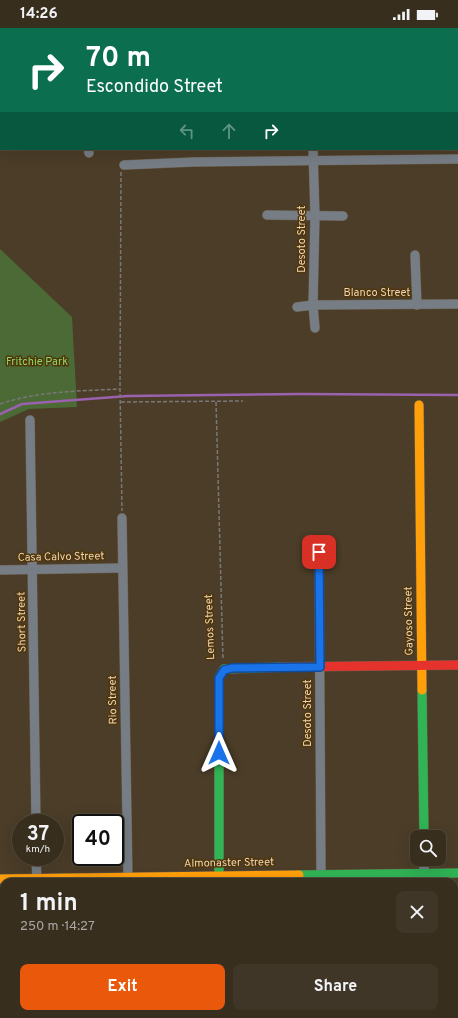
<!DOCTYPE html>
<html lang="en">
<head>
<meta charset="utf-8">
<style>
	body { margin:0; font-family:Overpass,sans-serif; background:#3f3627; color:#f1f3f6; height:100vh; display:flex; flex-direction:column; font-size:15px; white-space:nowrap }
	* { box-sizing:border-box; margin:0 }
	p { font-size:13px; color:#aba8a4 }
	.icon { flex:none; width:22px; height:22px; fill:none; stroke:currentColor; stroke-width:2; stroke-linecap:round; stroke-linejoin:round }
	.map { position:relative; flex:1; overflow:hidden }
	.side { position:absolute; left:0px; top:850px; width:458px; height:140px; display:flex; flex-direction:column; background:#382e1e; border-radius:12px 12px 0 0; box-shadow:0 4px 16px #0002,0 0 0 1px #524a3c }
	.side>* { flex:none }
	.guide { position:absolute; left:0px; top:0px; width:458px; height:122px; box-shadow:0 4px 16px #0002,0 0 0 1px #524a3c; background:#0b6e4f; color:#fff; overflow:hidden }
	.tools { position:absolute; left:410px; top:802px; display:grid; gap:8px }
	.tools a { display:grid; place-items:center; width:36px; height:36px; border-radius:8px; background:#382e1e; box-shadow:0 4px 16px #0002,0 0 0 1px #524a3c; font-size:20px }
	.speed { position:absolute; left:12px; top:786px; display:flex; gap:8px; font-size:20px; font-weight:700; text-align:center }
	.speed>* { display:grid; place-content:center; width:52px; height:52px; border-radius:50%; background:#382e1e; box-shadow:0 4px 16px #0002,0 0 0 1px #524a3c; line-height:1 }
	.speed small { font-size:10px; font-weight:400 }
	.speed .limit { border:2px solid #111; border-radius:6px; background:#fff; color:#111 }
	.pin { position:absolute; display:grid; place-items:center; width:34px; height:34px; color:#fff; margin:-17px; border-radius:8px; box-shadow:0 2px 6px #0006 }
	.me { position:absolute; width:44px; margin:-22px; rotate:0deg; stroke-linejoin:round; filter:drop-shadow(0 0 3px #0008) }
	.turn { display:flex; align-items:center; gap:14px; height:84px; padding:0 20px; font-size:18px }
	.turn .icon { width:52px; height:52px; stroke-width:2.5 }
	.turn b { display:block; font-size:28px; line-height:34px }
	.lanes { display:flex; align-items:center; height:38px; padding:0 20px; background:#0003; justify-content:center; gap:20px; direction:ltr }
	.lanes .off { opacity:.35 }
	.round { display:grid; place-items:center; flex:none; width:42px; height:42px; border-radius:8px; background:#3f3627 }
	.head { display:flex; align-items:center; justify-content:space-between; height:68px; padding:0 20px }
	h1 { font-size:24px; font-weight:700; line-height:30px }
	.primary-button { display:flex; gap:8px; margin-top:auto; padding:8px 20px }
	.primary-button a { flex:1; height:46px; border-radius:8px; background:#ea580c; color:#fff; font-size:16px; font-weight:700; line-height:46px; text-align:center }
	.primary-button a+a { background:#3f3627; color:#f1f3f6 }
	.status { display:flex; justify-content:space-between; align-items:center; height:28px; padding:0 20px; background:#382e1e; direction:ltr }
	.status svg { height:11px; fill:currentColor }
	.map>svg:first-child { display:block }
</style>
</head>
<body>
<div class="status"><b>14:26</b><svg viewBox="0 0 49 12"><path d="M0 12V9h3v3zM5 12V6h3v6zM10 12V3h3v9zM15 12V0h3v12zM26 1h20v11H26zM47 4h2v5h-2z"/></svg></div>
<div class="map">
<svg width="458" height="990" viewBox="0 0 458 990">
	<rect width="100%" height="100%" fill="#4b3d28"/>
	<polygon fill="#4b6a35" points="0,221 72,289 77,379 29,381 0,394"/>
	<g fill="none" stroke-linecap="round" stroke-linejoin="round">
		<polyline stroke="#9b60ae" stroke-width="2.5" points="0,386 22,376 128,368 301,366 458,367"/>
		<defs>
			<g id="street">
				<polyline points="80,0 80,1"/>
				<polyline points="88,121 89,125"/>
				<polyline points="313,121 315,188 313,277 315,300"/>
				<polyline points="124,137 193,134 458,131"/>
				<polyline points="267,187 343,188"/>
				<polyline points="415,227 417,277"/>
				<polyline points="297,279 313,277 458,276"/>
				<polyline points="30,392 36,795"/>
				<polyline points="122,490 128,854"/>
				<polyline points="319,524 321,846"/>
				<polyline points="0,542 122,540"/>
				<polyline points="36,829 37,854"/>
				<polyline points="424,831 424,845"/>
				<polyline points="454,945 458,945"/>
				<polyline points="129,986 129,990"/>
			</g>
			<g id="fast">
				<polyline points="422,662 424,809"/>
				<polyline points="219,847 219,650 224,641 282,639"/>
				<polyline points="299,847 458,845"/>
				<polyline points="0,969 4,970"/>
			</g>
			<g id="slow">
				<polyline points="419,377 422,662"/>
				<polyline points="0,851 299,847"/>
				<polyline points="54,986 66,990"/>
			</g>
			<polyline id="jam" points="282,639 458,637"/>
		</defs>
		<use href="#street" stroke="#695a46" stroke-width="10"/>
		<use href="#fast" stroke="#695a46" stroke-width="10"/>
		<use href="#slow" stroke="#695a46" stroke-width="10"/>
		<use href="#jam" stroke="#695a46" stroke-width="10"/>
		<g stroke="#797877" stroke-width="1.5" stroke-dasharray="4 2" stroke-linecap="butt">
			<polyline points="311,0 311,1"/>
			<polyline points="121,144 120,361 122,483"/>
			<polyline points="121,374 243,373"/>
			<polyline points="216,374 223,632"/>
			<path d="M0,376c38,-13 80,-13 120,-15"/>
		</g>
		<use href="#street" stroke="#767d85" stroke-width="9"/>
		<use href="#fast" stroke="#30b455" stroke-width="9"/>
		<use href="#slow" stroke="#ff9f0a" stroke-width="9"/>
		<use href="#jam" stroke="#e5322d" stroke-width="9"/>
	</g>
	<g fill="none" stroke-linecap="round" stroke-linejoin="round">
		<defs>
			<polyline id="route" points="219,725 219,650 224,642 232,640 320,639 319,524"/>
		</defs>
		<use href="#route" stroke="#114b97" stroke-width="10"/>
		<use href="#route" stroke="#1a73e8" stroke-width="7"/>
	</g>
	<g text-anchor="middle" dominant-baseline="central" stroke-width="3" stroke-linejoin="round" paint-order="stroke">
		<g font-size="11" fill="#edd3b0" stroke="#4f360c">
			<text transform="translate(302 211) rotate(-90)">Desoto Street</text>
			<text x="377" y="265">Blanco Street</text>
			<text transform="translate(61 529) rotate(-1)">Casa Calvo Street</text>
			<text transform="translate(409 593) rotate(-91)">Gayoso Street</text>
			<text transform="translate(22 594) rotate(-91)">Short Street</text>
			<text transform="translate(210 599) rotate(-92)">Lemos Street</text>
			<text transform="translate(113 672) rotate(-91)">Rio Street</text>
			<text transform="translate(308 685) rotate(-90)">Desoto Street</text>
			<text transform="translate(229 835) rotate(-1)">Almonaster Street</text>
		</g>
		<g font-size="11" fill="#8bd962" stroke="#4f360c">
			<text x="37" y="334">Fritchie Park</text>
		</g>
	</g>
</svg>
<div class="tools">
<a><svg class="icon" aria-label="search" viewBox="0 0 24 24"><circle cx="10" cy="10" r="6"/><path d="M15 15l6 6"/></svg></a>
</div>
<div class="speed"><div>37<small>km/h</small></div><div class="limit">40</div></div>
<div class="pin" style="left:319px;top:524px;background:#d93025"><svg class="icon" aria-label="arrive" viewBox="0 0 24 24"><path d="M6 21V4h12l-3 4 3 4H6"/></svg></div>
<svg class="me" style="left:219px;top:725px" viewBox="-20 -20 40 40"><path d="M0-17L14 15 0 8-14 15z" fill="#1a73e8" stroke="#fff" stroke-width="4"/></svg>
<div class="guide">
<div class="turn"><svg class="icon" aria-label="right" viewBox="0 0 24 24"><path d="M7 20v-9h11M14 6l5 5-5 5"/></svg><div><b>70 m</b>Escondido Street</div></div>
<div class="lanes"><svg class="icon off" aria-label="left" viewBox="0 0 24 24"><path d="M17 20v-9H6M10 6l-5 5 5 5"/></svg><svg class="icon off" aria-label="ahead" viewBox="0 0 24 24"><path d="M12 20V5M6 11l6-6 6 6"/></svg><svg class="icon" aria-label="right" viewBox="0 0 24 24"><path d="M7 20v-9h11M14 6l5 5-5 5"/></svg></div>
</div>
<section class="side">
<div class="head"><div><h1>1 min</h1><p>250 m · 14:27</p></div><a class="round"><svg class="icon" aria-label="close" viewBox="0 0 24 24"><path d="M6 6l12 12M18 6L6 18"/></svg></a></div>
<div class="primary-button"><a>Exit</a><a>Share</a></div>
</section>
</div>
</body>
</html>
